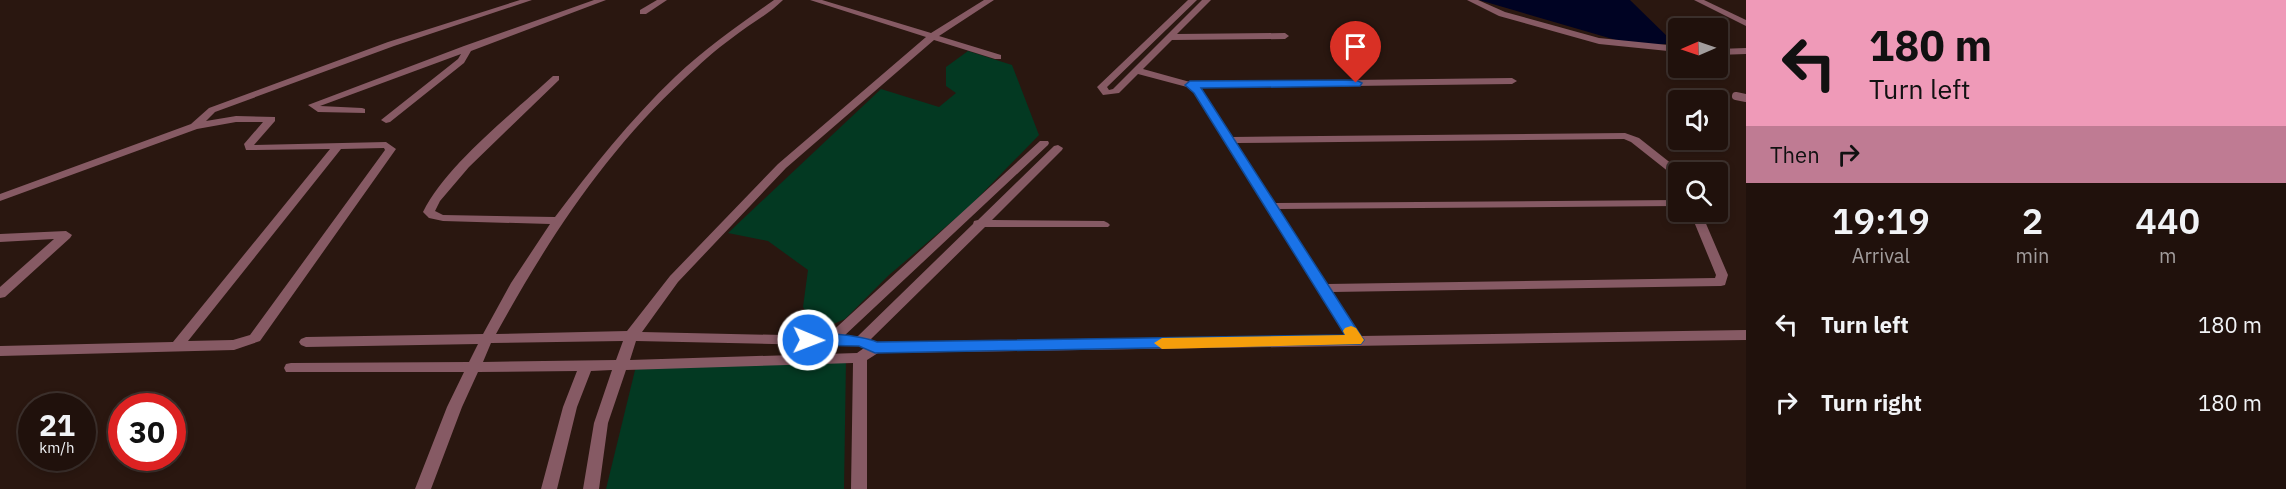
<!DOCTYPE html>
<html lang="en">
<head>
<meta charset="utf-8">
<style>
	body { margin:0; font-family:"IBM Plex Sans",sans-serif; background:#281a15; color:#f1f3f6; height:100vh; display:flex; flex-direction:column; font-size:22px; white-space:nowrap }
	* { box-sizing:border-box; margin:0 }
	p { font-size:20px; color:#a29d9d }
	.icon { flex:none; width:33px; height:33px; fill:none; stroke:currentColor; stroke-width:2; stroke-linecap:round; stroke-linejoin:round }
	.map { position:relative; flex:1; overflow:hidden }
	.panel { display:flex; flex-direction:column; background:#20110c; width:540px }
	.panel>* { flex:none }
	.banner { background:#ef9ab8; color:#111; overflow:hidden }
	.needle { width:39px; rotate:268deg }
	.fabs { position:absolute; left:1668px; top:18px; display:grid; gap:12px }
	.fabs a { display:grid; place-items:center; width:60px; height:60px; border-radius:6px; background:#20110c; box-shadow:0 3px 9px #0003,0 0 0 2px #3d312d; font-size:30px }
	.speed { position:absolute; left:18px; top:393px; display:flex; gap:12px; font-size:30px; font-weight:700; text-align:center }
	.speed>* { display:grid; place-content:center; width:78px; height:78px; border-radius:50%; background:#20110c; box-shadow:0 3px 9px #0003,0 0 0 2px #3d312d; line-height:1 }
	.speed small { font-size:15px; font-weight:400 }
	.speed .limit { border:9px solid #d22; background:#fff; color:#111 }
	.pin { position:absolute; display:grid; place-items:center; width:51px; height:51px; color:#fff; margin:-62px -26px; border-radius:50% 50% 50% 0; rotate:-45deg; box-shadow:0 0 6px #0007 }
	.pin .icon { rotate:45deg }
	.me { position:absolute; width:66px; margin:-33px; rotate:91deg; stroke-linejoin:round; filter:drop-shadow(0 0 4px #0008) }
	.turn { display:flex; align-items:center; gap:21px; height:126px; padding:0 24px; font-size:27px }
	.turn .icon { width:78px; height:78px; stroke-width:2.5 }
	.turn b { display:block; font-size:42px; line-height:51px }
	.then { display:flex; align-items:center; height:57px; padding:0 24px; background:#0003; gap:12px; font-size:22px }
	.eta { display:flex; justify-content:space-evenly; align-items:center; height:102px; text-align:center }
	.eta b { font-size:36px; font-weight:600; line-height:42px }
	ul { padding:0; list-style:none }
	li { display:flex; align-items:center; gap:18px; height:78px; padding:0 24px }
	li div { flex:1 }
	li b { display:block; font-size:22px }
	li em { font-style:normal }
	main { display:flex; flex:1; min-height:0 }
	.map>svg:first-child { display:block }
</style>
</head>
<body>
<main>
<div class="map">
<svg width="1746" height="489" viewBox="0 0 1746 489">
	<rect width="100%" height="100%" fill="#2a1710"/>
	<g fill="#033922">
		<polygon points="968,51 1012,65 1039,135 969,207 889,275 845,319 817,331 803,307 808,270 768,241 728,233 881,89 939,107 956,93 946,86 946,67"/>
		<polygon points="846,358 844,489 606,489 637,362"/>
	</g>
	<polygon fill="#000323" points="1479,0 1630,0 1674,43 1640,47"/>
	<g fill="none" stroke-linecap="round" stroke-linejoin="round">
		<polyline stroke="#865a64" stroke-width="8" points="1736,96 1746,98"/>
		<g fill="#865a64" fill-rule="evenodd">
			<path d="M520,0h12l-138,46 -179,66 -9,9 30,-5 39,1v4l-21,24 132,-3 10,7 -136,192 -26,9 -234,6v-10l173,-4 157,-193 -84,1 -2,-6 19,-22h-27l-39,7 -197,72v-7l191,-70 18,-16 179,-66zM384,148l1,2 -135,185 -17,5 -45,1 153,-192z"/>
			<polygon points="594,0 606,0 471,51 464,63 390,122 386,123 381,120 458,59 461,54 320,106 362,108 365,109 365,113 318,112 308,105 464,46"/>
			<polygon points="657,0 667,0 646,14 640,14 640,10"/>
			<path d="M774,0h9c-15,15 -35,25 -51,38 -17,12 -33,27 -48,41 -79,73 -137,162 -188,255l131,-3 43,-55 108,-112 148,-127 -116,-37h12l109,33 53,-33h10l-55,36 62,19v4h-6l-61,-19 -148,128 -108,114 -36,50 185,4 213,-195h8l1,2 -1,2 -204,191h14l115,-112 1,-3 4,-1 76,-74 4,-1 5,3 -1,2 -70,70 112,1 4,2 2,2 -2,2h-123l-115,113 7,3 470,-7 -153,-243 -7,-6 -49,-13 -19,19 -16,2 -6,-8 91,-87h9l-90,87 2,3 4,-1 89,-89h9l-34,34 108,-1 4,3 -4,3 -113,1 -29,29 47,13 322,-4 5,3 -5,3 -312,4 32,49 393,-4 14,5 43,34h-4v5l-4,-1 -43,-34 -7,-3 -388,4 39,60 403,-3v6l-399,3 48,75 388,-6 1,-3 -26,-63h11l27,63 -3,10 -4,1 -389,6 28,44 386,-6v10l-868,13 -11,7v129h-16l2,-126 -227,7 -18,53 -9,66h-16l11,-66 18,-53 -21,1 -14,36 -20,82h-16l22,-82 14,-36 -99,1 -16,35 -31,82h-16l32,-82 17,-35h-178l-2,-4 2,-4 5,-1 178,-1 9,-18 -172,3 -5,-2 -2,-3 2,-3 5,-2 177,-3 28,-51 39,-59 -107,-3 -14,-3 -6,-6c24,-48 90,-99 130,-136h6v4l-90,87 -29,34 -5,10 8,4 112,2c37,-49 75,-97 120,-140 31,-29 65,-53 99,-77zM623,341l-7,19 -133,2 8,-19zM636,341l223,5 5,2 -7,5 -227,7z"/>
			<polygon points="1467,0 1478,0 1505,12 1599,38 1678,46 1678,52 1599,44 1499,16"/>
			<polygon points="1694,0 1704,0 1746,20 1746,26"/>
			<polygon points="1746,48 1746,54 1718,55 1718,49"/>
			<polygon points="66,231 72,235 70,238 5,297 0,298 0,287 54,239 0,242 0,234"/>
		</g>
	</g>
	<path fill="#1a73e8" stroke="#114b97" stroke-width="1.5" d="M1356,80l6,3 -2,3 -159,2 160,248 3,4 -3,4 -486,9 -16,-7 -51,-1 -7,-5c8,-12 63,-4 76,2l468,-7 -151,-242 -9,-8 5,-4z"/>
	<polygon fill="#f59e0b" points="1351,326 1356,328 1364,340 1361,344 1162,349 1154,343 1162,338 1345,335 1343,331 1345,328"/>
</svg>
<div class="fabs">
<a><svg class="needle" viewBox="-14 -14 28 28"><path d="M0-13l5 13h-10z" fill="#e53935"/><path d="M0 13l5-13h-10z" fill="#a29d9d"/></svg></a>
<a><svg class="icon" aria-label="sound" viewBox="0 0 24 24"><path d="M4 9h4l5-4v14l-5-4H4zM17 9q2 3 0 6"/></svg></a>
<a><svg class="icon" aria-label="search" viewBox="0 0 24 24"><circle cx="10" cy="10" r="6"/><path d="M15 15l6 6"/></svg></a>
</div>
<div class="speed"><div>21<small>km/h</small></div><div class="limit">30</div></div>
<div class="pin" style="left:1356px;top:83px;background:#d93025"><svg class="icon" aria-label="arrive" viewBox="0 0 24 24"><path d="M6 21V4h12l-3 4 3 4H6"/></svg></div>
<svg class="me" style="left:808px;top:340px" viewBox="-20 -20 40 40"><circle r="17" fill="#1a73e8" stroke="#fff" stroke-width="3"/><path d="M0-11L8 9 0 5-8 9z" fill="#fff"/></svg>
</div>
<section class="panel">
<div class="banner">
<div class="turn"><svg class="icon" aria-label="left" viewBox="0 0 24 24"><path d="M17 20v-9H6M10 6l-5 5 5 5"/></svg><div><b>180 m</b>Turn left</div></div>
<div class="then">Then<svg class="icon" aria-label="right" viewBox="0 0 24 24"><path d="M7 20v-9h11M14 6l5 5-5 5"/></svg></div>
</div>
<div class="eta">
<div><b>19:19</b><p>Arrival</p></div>
<div><b>2</b><p>min</p></div>
<div><b>440</b><p>m</p></div>
</div>
<ul>
<li><svg class="icon" aria-label="left" viewBox="0 0 24 24"><path d="M17 20v-9H6M10 6l-5 5 5 5"/></svg><div><b>Turn left</b></div><em>180 m</em></li>
<li><svg class="icon" aria-label="right" viewBox="0 0 24 24"><path d="M7 20v-9h11M14 6l5 5-5 5"/></svg><div><b>Turn right</b></div><em>180 m</em></li>
</ul>
</section>
</main>
</body>
</html>
